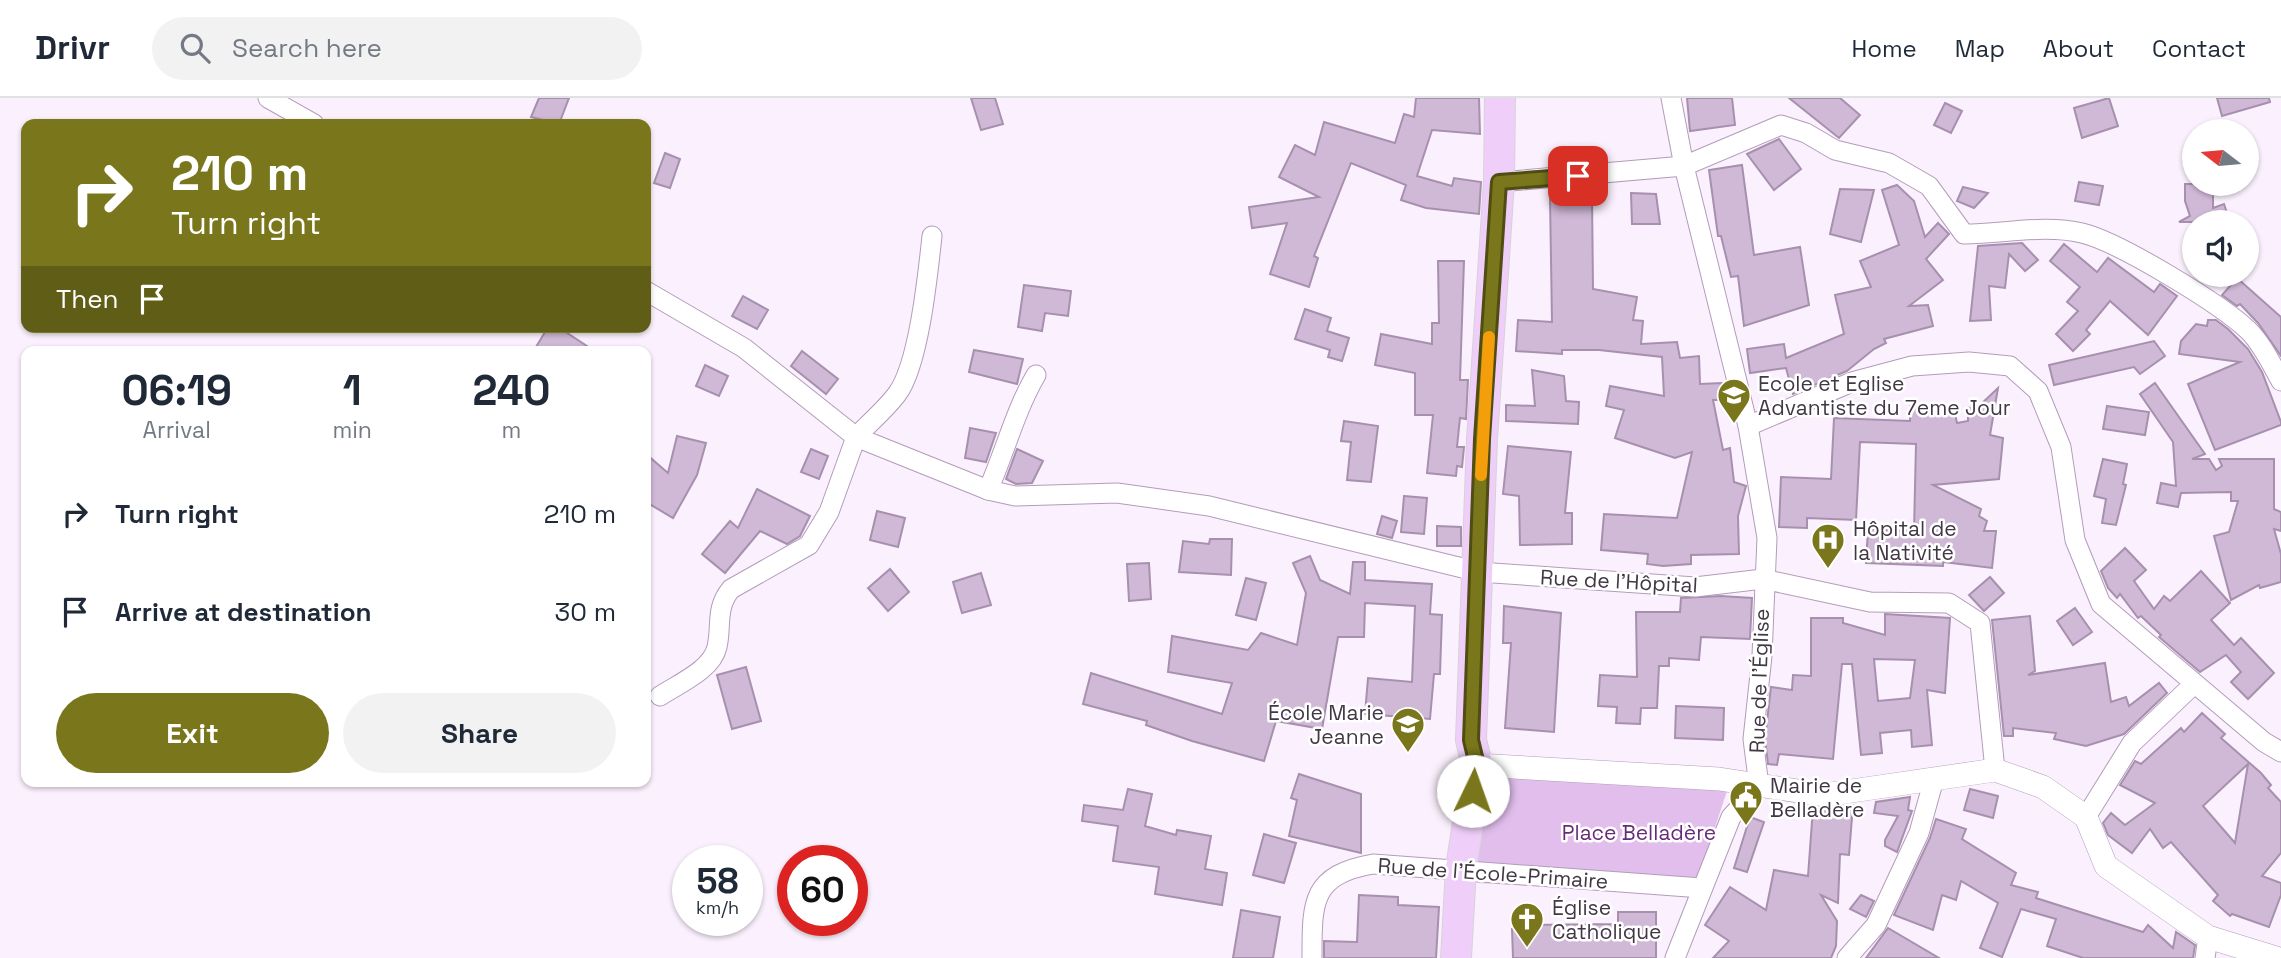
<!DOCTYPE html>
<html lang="en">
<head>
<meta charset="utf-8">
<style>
	body { margin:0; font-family:"Space Grotesk",sans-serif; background:#f2f2f3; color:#1f2937; height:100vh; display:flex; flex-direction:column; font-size:26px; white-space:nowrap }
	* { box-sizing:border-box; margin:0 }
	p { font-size:23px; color:#747a83 }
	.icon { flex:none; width:38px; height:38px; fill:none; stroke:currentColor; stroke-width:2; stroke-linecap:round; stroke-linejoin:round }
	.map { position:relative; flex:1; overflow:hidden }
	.side { position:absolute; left:21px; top:248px; width:630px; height:441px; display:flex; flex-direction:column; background:#fff; border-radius:14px; box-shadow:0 2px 5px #0004 }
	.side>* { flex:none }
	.top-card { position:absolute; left:21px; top:21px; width:630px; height:214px; border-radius:14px; box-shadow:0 2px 5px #0004; background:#79761c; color:#fff; overflow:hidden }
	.needle { width:46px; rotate:286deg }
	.controls { position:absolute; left:2182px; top:21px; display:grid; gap:14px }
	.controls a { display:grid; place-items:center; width:77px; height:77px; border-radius:50%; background:#fff; box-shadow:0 2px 5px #0004; font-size:35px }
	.speed { position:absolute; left:672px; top:747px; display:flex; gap:14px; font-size:35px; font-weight:700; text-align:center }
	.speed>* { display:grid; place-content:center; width:91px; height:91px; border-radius:50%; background:#fff; box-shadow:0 2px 5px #0004; line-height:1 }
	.speed small { font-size:18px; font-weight:400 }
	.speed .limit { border:10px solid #d22; background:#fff; color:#111 }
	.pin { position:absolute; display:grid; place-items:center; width:60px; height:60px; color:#fff; margin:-30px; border-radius:14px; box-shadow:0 4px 10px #0006 }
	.me { position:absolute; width:77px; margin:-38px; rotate:3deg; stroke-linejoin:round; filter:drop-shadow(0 0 5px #0008) }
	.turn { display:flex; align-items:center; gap:24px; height:147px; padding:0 35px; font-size:32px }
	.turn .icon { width:91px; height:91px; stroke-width:2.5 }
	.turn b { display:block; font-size:49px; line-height:60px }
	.then { display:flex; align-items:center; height:66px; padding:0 35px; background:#0003; gap:14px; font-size:26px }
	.eta { display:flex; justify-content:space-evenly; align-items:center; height:119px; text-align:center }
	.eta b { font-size:42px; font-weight:700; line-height:49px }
	.primary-button { display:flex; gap:14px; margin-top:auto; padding:14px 35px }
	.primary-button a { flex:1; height:80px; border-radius:42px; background:#79761c; color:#fff; font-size:28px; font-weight:700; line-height:80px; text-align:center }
	.primary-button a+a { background:#f2f2f3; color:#1f2937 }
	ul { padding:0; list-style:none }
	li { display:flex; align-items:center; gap:21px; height:98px; padding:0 35px }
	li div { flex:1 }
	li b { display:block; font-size:26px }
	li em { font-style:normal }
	header { display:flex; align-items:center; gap:42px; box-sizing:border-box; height:98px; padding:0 35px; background:#fff; border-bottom:2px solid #e0e1e3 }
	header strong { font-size:33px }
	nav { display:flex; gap:38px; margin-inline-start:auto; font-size:24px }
	.search { width:490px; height:63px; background:#f2f2f3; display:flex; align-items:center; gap:18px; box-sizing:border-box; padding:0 24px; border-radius:38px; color:#747a83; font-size:26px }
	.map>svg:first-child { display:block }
</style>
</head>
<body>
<header>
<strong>Drivr</strong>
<div class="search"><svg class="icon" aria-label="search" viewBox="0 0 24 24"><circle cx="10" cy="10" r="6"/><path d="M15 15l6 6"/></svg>Search here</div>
<nav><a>Home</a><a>Map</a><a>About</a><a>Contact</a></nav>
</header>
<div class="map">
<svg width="2281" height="860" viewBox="0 0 2281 860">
	<rect width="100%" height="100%" fill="#fbf1fe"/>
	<polygon fill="#e1beec" points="1639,674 1729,687 1693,796 1477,785 1482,680"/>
	<g fill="#d0b8d7" stroke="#a790ae" stroke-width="2" fill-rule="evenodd">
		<polygon points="539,0 569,0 559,26 531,19"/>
		<polygon points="971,0 995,0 1003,26 981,32"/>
		<polygon points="1416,0 1479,0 1480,36 1432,32 1417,78 1452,88 1454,80 1481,84 1479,116 1426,110 1401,102 1406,87 1351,65 1314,158 1318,160 1309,189 1270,176 1287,125 1252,130 1249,109 1319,99 1279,79 1295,47 1315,57 1324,24 1395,45 1404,16 1414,19"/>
		<polygon points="1687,0 1732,0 1735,27 1690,33"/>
		<polygon points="1789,0 1840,0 1860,17 1839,40"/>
		<polygon points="2109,0 2118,28 2082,40 2074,10"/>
		<polygon points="2217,0 2269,0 2270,4 2222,18"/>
		<polygon points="1945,5 1962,13 1951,35 1934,27"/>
		<polygon points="1779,41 1801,71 1774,92 1747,56"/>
		<polygon points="665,55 680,61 670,90 654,85"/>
		<polygon points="1742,67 1754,157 1800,149 1809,207 1744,228 1738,178 1731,179 1721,138 1718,138 1709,72"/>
		<polygon points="2079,84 2103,88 2099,107 2075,103"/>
		<polygon points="2185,86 2213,86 2213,110 2224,106 2229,121 2219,124 2179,124 2190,118 2185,103"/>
		<polygon points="1897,87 1914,103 1925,139 1938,125 1949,136 1926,161 1943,182 1909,208 1928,207 1933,228 1884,241 1886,245 1874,251 1847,273 1793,296 1786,270 1750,275 1747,251 1784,246 1786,260 1844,236 1835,197 1871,189 1860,163 1899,147 1882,92"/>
		<polygon points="1963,89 1988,95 1974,110 1957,103"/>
		<polygon points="1840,91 1874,92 1861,144 1830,136"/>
		<polygon points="1631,95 1656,96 1660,126 1632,126"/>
		<polygon points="1592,99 1593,191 1637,199 1633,222 1643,223 1641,246 1677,244 1680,260 1699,258 1700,286 1722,285 1723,302 1713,302 1723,352 1730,350 1734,384 1746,388 1738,418 1739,456 1691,457 1691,466 1663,468 1647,466 1648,456 1601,452 1604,416 1677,420 1692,354 1675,360 1615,340 1624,312 1606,308 1610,288 1664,298 1662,259 1599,252 1562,252 1562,256 1516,253 1518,222 1552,224 1550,100"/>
		<polygon points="2022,145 2038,162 2025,173 2009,156 2005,190 1989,188 1991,222 1970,223 1978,148"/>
		<polygon points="2064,146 2097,174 2108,160 2154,194 2160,186 2177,198 2148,237 2110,203 2086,232 2090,236 2073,253 2056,236 2078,213 2067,204 2080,189 2050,163"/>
		<polygon points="1438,163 1464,163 1460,282 1468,282 1466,321 1460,320 1457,349 1464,349 1462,369 1457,368 1456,378 1427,375 1433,317 1415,317 1415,275 1375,267 1381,236 1432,246 1432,225 1439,225"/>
		<polygon points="2237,180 2281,219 2281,258 2258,225 2240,206 2237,208 2222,197"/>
		<polygon points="1024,187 1071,193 1068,218 1045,215 1042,233 1018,229"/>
		<polygon points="743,198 768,212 757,231 732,218"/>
		<polygon points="1305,211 1331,220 1327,233 1349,240 1342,263 1328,259 1330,252 1295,241"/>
		<polygon points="2208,222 2216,222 2228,231 2248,251 2262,274 2281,324 2281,327 2215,352 2188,286 2240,264 2179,256 2181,243 2196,226 2207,228"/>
		<polygon points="548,229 558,229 596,254 533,254"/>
		<polygon points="2154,243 2165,258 2140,276 2134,269 2054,287 2049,267"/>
		<polygon points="974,252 1023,261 1017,286 969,274"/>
		<polygon points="802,253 838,281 826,296 791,268"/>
		<polygon points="705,267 728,278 719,298 696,288"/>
		<polygon points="1532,272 1564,278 1566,303 1579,304 1578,326 1506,323 1506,307 1535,308"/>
		<polygon points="2155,285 2205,356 2192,361 2209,361 2216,372 2222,368 2219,361 2274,361 2274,411 2281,414 2281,433 2274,431 2281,456 2281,484 2260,490 2259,487 2231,502 2214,438 2229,434 2238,403 2231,403 2231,394 2181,395 2178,409 2157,405 2161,385 2176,388 2173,344 2140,296"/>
		<polygon points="1998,290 1990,337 2003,340 1999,381 1933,387 1981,411 1979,418 1987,423 1984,433 1996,433 1992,470 1943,464 1943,468 1866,465 1868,431 1914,433 1916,346 1860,344 1856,422 1807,420 1807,430 1779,429 1781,379 1831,381 1834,320 1910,323 1910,308 1954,311 1957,325 1968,323 1968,310 1978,309"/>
		<polygon points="2107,308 2149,314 2145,337 2103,331"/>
		<polygon points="1344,323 1378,328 1371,384 1347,382 1351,344 1341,343"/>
		<polygon points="970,330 996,335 986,364 965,360"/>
		<polygon points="677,338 706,345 697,377 673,420 646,404 646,356 668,375"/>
		<polygon points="1508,348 1571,354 1565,415 1572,415 1572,446 1520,447 1519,398 1503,396"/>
		<polygon points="811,351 828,358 819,381 801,374"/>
		<polygon points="1017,351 1043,363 1032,385 1016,386 1006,381"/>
		<polygon points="2103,361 2127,366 2123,386 2126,387 2116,427 2102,425 2106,401 2094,398"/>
		<polygon points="757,391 810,418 800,438 787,446 760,433 725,475 702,456 730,423 738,430"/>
		<polygon points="1404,398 1427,400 1424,436 1401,434"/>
		<polygon points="877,413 905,420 898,449 870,442"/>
		<polygon points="1382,418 1397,423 1392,440 1377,436"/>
		<polygon points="1437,428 1461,429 1461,448 1437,448"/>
		<polygon points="1210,441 1232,441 1231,477 1179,474 1183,443 1209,446"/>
		<polygon points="2125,450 2146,472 2134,483 2154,511 2164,498 2170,503 2201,473 2230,505 2211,522 2234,547 2241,540 2274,575 2248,601 2231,584 2241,574 2226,557 2200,574 2159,539 2161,537 2141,518 2138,520 2120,496 2117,500 2108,490 2101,473"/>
		<polygon points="1310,458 1320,482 1350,496 1353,464 1365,464 1365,482 1432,486 1430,516 1442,517 1440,576 1434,576 1430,621 1365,616 1368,580 1412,584 1415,508 1365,505 1364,539 1338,539 1322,631 1276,623 1264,663 1192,643 1146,627 1147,623 1083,606 1091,575 1222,616 1232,585 1168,574 1172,538 1248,552 1261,535 1297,547 1306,495 1293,465"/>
		<polygon points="1149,465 1151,501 1129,503 1127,466"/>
		<polygon points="890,471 909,494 888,513 868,490"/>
		<polygon points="981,475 991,507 962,515 953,484"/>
		<polygon points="1990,479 2004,495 1984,513 1969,497"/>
		<polygon points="1246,480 1266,485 1256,522 1236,517"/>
		<polygon points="1721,498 1752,500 1750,541 1701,539 1699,562 1669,560 1669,568 1659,568 1657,610 1641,610 1640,626 1616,625 1617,609 1598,608 1600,577 1637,579 1636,514 1680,514 1681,500"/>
		<polygon points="1504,508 1561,515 1554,634 1505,630 1511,545 1503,545"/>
		<polygon points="2075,510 2092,534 2073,547 2057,523"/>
		<path d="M1885,516l65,4 -5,75 -18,-3 5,55 -20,2 -1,-17 -31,3 2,20 -21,2 -9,-91h-10l-9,95 -54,-5 -2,11 -9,-1 -3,-25 6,-52 21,3 1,-15 18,1v-58h32v5l42,12zM1874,561l41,1 -5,38 -32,3z"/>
		<polygon points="2030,518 2035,573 2028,577 2105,565 2111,604 2126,599 2129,608 2159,585 2167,595 2124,636 2086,648 2054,641 2056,635 2013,630 2013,638 2004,638 1992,522"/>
		<polygon points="746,569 761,623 732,631 717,577"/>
		<polygon points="1676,608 1724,610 1723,642 1675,640"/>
		<path d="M2202,615l23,21 -4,4 40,35 10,12 -3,3 13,14v51l-19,23 19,7v12l-12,32 -37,-13 -2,2 -17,-15 5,-6 -47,-53 -8,6 -13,-19 -18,24 -24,-18 -5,-12 8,-10 14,12 30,-22 -35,-18 15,-24 6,3 40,-36 3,4zM2248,666l-13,79 -32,-37z"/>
		<polygon points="1299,676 1361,696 1361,755 1289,738 1297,702 1291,700"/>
		<polygon points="1128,691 1152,696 1145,728 1176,737 1177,732 1211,738 1205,771 1227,775 1222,807 1155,796 1159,769 1113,763 1118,728 1082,723 1084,707 1123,712"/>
		<polygon points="1970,691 1998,698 1993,720 1964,712"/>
		<polygon points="1910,699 1908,712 1912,713 1897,754 1885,748 1885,742 1898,718 1874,715 1876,704"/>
		<polygon points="1853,707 1849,757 1840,756 1838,805 1821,797 1837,823 1836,848 1831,860 1713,860 1729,843 1705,827 1730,789 1766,812 1774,772 1808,778 1813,710"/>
		<polygon points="1750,719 1764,724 1747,774 1734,770"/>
		<polygon points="1936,721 1966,731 1962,741 2016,775 2011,787 2038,794 2036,800 2143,834 2148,827 2173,850 2176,834 2195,847 2193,860 2083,860 2047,848 2056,821 2021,811 2002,859 1980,850 1998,805 1961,783 1956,802 1942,797 1933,832 1894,817 1930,740"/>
		<polygon points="1264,736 1296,745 1284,785 1253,777"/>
		<polygon points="1359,797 1398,799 1398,807 1439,809 1436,860 1324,860 1324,843 1357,844"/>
		<polygon points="1861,797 1874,803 1866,819 1850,811"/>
		<polygon points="1241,812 1280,819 1273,860 1233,860"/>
		<polygon points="1618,814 1656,814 1656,860 1513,860 1512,831 1525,831 1525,827 1618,826"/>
		<polygon points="1888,830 1939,860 1866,860"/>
	</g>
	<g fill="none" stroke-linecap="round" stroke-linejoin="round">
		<defs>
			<g id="minor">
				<polyline points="268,0 314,26"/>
				<polyline points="1671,0 1684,68 1748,328 1767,440 1762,558 1753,641 1759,688 1731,719 1675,860"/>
				<path d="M1499,84l185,-16 97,-41 25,8 29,17 54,13 40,23 35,48c39,0 80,-10 118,-1 37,9 139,71 167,98 13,13 23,34 32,50"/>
				<path d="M646,193l98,57 112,89c13,-14 30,-28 41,-43 22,-29 31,-121 35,-158"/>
				<polyline points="1748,328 1852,284 1912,268 1969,264 2010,268 2038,293 2061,349 2075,442 2101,506 2264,644 2281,654"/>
				<path d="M988,392c17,-38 27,-79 48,-115"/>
				<path d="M660,598c18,-12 52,-26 57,-49 5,-21 -2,-39 14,-58l78,-44 20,-33 27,-75 132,53 27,6 102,-3 92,13 270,66 216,15 68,-8 107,23 79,1 31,20 15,147"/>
				<polyline points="2086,719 2132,645 2194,586"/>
				<path d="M1312,860c0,-56 -1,-83 61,-94l329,24"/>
				<polyline points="1847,860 1876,827 1919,735 1934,681"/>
				<polyline points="2205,860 2208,839"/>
			</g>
			<polyline id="tertiary" points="1477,667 1719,681 1824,697 1995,672 2043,689 2086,719 2106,768 2208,839 2276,860"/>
			<polyline id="primary" points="1456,860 1461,770 1477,667 1471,642 1482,341 1499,84 1500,0"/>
		</defs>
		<use href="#minor" stroke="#b39cba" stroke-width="21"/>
		<use href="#tertiary" stroke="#b39cba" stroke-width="24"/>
		<use href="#primary" stroke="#d5d3d6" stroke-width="32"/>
		<use href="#minor" stroke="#fff" stroke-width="19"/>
		<use href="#tertiary" stroke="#fff" stroke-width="23"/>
		<use href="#primary" stroke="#efcff9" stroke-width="30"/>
	</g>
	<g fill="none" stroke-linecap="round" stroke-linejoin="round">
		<defs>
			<polyline id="route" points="1473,693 1477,667 1471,642 1482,341 1499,84 1578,78"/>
		</defs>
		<use href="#route" stroke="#4f4d12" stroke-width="18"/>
		<use href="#route" stroke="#79761c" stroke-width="12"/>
		<polyline stroke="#f59e0b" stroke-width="12" points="1481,377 1489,239"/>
	</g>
	<defs>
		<symbol id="school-pin" viewBox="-11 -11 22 30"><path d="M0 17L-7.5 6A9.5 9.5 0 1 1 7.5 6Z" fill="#79761c" stroke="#fff"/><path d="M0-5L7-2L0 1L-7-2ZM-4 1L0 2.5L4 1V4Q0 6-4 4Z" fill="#fff"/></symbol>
		<symbol id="hospital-pin" viewBox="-11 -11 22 30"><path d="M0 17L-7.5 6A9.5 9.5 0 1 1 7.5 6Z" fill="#79761c" stroke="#fff"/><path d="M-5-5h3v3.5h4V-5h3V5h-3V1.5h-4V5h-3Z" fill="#fff"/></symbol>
		<symbol id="civic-pin" viewBox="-11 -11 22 30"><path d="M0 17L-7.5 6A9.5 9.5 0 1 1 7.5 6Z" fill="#79761c" stroke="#fff"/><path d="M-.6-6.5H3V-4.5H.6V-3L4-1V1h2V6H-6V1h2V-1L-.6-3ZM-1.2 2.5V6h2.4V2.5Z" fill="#fff"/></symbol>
		<symbol id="church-pin" viewBox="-11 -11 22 30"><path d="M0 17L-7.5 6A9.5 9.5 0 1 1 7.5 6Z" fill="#79761c" stroke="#fff"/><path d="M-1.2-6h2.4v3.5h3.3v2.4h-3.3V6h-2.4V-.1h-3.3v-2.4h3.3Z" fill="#fff"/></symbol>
	</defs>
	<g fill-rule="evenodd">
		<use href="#school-pin" x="1715" y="278" width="38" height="52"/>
		<use href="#hospital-pin" x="1809" y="423" width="38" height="52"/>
		<use href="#school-pin" x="1389" y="607" width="38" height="52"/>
		<use href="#civic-pin" x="1727" y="680" width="38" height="52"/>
		<use href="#church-pin" x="1508" y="802" width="38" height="52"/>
	</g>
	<g text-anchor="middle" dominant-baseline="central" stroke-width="5" stroke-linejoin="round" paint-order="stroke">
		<g font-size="21" fill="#413844" stroke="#fff" text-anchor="start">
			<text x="1758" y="285">Ecole et Eglise<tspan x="1758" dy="24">Advantiste du 7eme Jour</tspan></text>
			<text x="1853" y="430">Hôpital de<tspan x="1853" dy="24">la Nativité</tspan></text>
			<text x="1384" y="614" text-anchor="end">École Marie<tspan x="1384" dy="24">Jeanne</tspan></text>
			<text x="1770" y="687">Mairie de<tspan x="1770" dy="24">Belladère</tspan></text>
			<text x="1552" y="809">Église<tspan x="1552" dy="24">Catholique</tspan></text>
		</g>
		<g font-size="21" fill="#413844" stroke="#fff">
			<text transform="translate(1619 483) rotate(3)">Rue de l'Hôpital</text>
			<text transform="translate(1759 583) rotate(-88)">Rue de l'Église</text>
			<text transform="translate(1493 775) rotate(4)">Rue de l'École-Primaire</text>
		</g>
		<g font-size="21" fill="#682b7a" stroke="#fff">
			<text x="1639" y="734">Place Belladère</text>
		</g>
	</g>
</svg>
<div class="controls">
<a><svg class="needle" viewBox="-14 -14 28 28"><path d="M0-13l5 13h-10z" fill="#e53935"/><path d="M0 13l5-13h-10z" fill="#747a83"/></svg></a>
<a><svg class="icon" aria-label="sound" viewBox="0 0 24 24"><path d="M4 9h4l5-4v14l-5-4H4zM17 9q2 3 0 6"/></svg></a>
</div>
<div class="speed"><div>58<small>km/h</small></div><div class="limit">60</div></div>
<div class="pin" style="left:1578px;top:78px;background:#d93025"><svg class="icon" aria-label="arrive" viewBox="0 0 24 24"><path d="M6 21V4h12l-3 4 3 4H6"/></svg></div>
<svg class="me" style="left:1473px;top:693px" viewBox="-20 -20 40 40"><circle r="19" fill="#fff"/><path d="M0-13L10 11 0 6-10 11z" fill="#79761c"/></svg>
<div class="top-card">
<div class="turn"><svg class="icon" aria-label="right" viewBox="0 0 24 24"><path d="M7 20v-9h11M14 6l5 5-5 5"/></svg><div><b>210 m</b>Turn right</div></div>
<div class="then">Then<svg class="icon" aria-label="arrive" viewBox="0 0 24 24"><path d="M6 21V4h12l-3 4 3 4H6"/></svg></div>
</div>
<section class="side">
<div class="eta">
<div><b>06:19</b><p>Arrival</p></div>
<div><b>1</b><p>min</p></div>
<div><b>240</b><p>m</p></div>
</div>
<ul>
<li><svg class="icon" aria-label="right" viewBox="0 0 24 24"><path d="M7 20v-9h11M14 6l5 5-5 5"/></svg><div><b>Turn right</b></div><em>210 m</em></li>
<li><svg class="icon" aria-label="arrive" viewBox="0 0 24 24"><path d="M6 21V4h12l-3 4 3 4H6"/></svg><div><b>Arrive at destination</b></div><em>30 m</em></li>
</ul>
<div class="primary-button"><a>Exit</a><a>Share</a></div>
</section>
</div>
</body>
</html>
